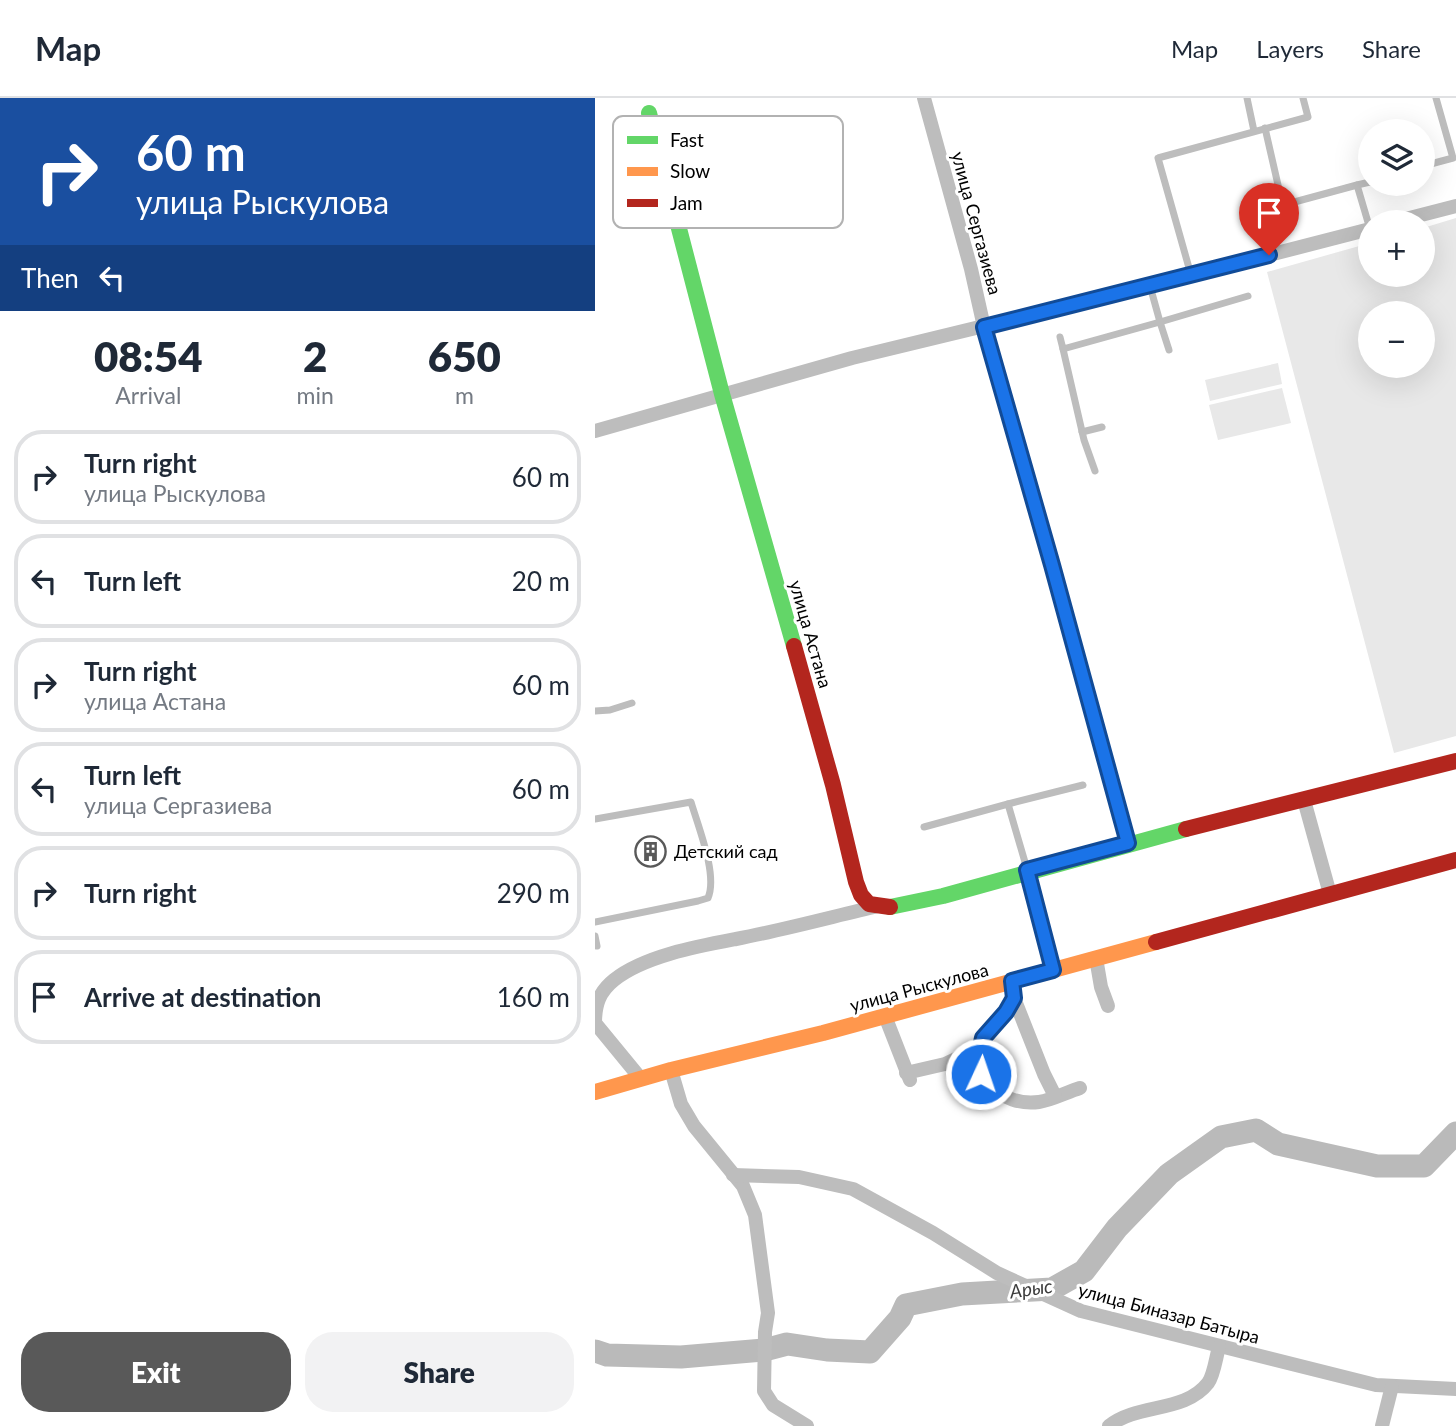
<!DOCTYPE html>
<html lang="en">
<head>
<meta charset="utf-8">
<style>
	body { margin:0; font-family:Lato,sans-serif; background:#f2f2f3; color:#1f2937; height:100vh; display:flex; flex-direction:column; font-size:26px; white-space:nowrap }
	* { box-sizing:border-box; margin:0 }
	p { font-size:23px; color:#747a83 }
	.icon { flex:none; width:38px; height:38px; fill:none; stroke:currentColor; stroke-width:2; stroke-linecap:round; stroke-linejoin:round }
	.map { position:relative; flex:1; overflow:hidden }
	.sheet { display:flex; flex-direction:column; background:#fff; width:595px }
	.sheet>* { flex:none }
	.banner { background:#1a4fa0; color:#fff; overflow:hidden }
	.fabs { position:absolute; left:763px; top:21px; display:grid; gap:14px }
	.fabs a { display:grid; place-items:center; width:77px; height:77px; border-radius:50%; background:#fff; box-shadow:0 7px 28px #0002; font-size:35px }
	.pin { position:absolute; display:grid; place-items:center; width:60px; height:60px; color:#fff; margin:-72px -30px; border-radius:50% 50% 50% 0; rotate:-45deg; box-shadow:0 0 7px #0007 }
	.pin .icon { rotate:45deg }
	.me { position:absolute; width:77px; margin:-38px; rotate:3deg; stroke-linejoin:round; filter:drop-shadow(0 0 5px #0008) }
	.turn { display:flex; align-items:center; gap:24px; height:147px; padding:0 21px; font-size:32px }
	.turn .icon { width:91px; height:91px; stroke-width:2.5 }
	.turn b { display:block; font-size:49px; line-height:60px }
	.then { display:flex; align-items:center; height:66px; padding:0 21px; background:#0003; gap:14px; font-size:26px }
	.eta { display:flex; justify-content:space-evenly; align-items:center; height:119px; text-align:center }
	.eta b { font-size:42px; font-weight:800; line-height:49px }
	.action { display:flex; gap:14px; margin-top:auto; padding:14px 21px }
	.action a { flex:1; height:80px; border-radius:28px; background:#595959; color:#fff; font-size:28px; font-weight:800; line-height:80px; text-align:center }
	.action a+a { background:#f2f2f3; color:#1f2937 }
	ul { padding:0; list-style:none }
	li { display:flex; align-items:center; gap:21px; height:94px; margin:0 14px 10px; padding:0 7px; border:4px solid #e0e1e3; border-radius:28px }
	li div { flex:1 }
	li b { display:block; font-size:26px }
	li em { font-style:normal }
	header { display:flex; align-items:center; gap:42px; box-sizing:border-box; height:98px; padding:0 35px; background:#fff; border-bottom:2px solid #e0e1e3 }
	header strong { font-size:33px }
	nav { display:flex; gap:38px; margin-inline-start:auto; font-size:24px }
	main { display:flex; flex:1; min-height:0 }
	.map>svg:first-child { display:block }
</style>
</head>
<body>
<header>
<strong>Map</strong>
<nav><a>Map</a><a>Layers</a><a>Share</a></nav>
</header>
<main>
<section class="sheet">
<div class="banner">
<div class="turn"><svg class="icon" aria-label="right" viewBox="0 0 24 24"><path d="M7 20v-9h11M14 6l5 5-5 5"/></svg><div><b>60 m</b>улица Рыскулова</div></div>
<div class="then">Then<svg class="icon" aria-label="left" viewBox="0 0 24 24"><path d="M17 20v-9H6M10 6l-5 5 5 5"/></svg></div>
</div>
<div class="eta">
<div><b>08:54</b><p>Arrival</p></div>
<div><b>2</b><p>min</p></div>
<div><b>650</b><p>m</p></div>
</div>
<ul>
<li><svg class="icon" aria-label="right" viewBox="0 0 24 24"><path d="M7 20v-9h11M14 6l5 5-5 5"/></svg><div><b>Turn right</b><p>улица Рыскулова</p></div><em>60 m</em></li>
<li><svg class="icon" aria-label="left" viewBox="0 0 24 24"><path d="M17 20v-9H6M10 6l-5 5 5 5"/></svg><div><b>Turn left</b></div><em>20 m</em></li>
<li><svg class="icon" aria-label="right" viewBox="0 0 24 24"><path d="M7 20v-9h11M14 6l5 5-5 5"/></svg><div><b>Turn right</b><p>улица Астана</p></div><em>60 m</em></li>
<li><svg class="icon" aria-label="left" viewBox="0 0 24 24"><path d="M17 20v-9H6M10 6l-5 5 5 5"/></svg><div><b>Turn left</b><p>улица Сергазиева</p></div><em>60 m</em></li>
<li><svg class="icon" aria-label="right" viewBox="0 0 24 24"><path d="M7 20v-9h11M14 6l5 5-5 5"/></svg><div><b>Turn right</b></div><em>290 m</em></li>
<li><svg class="icon" aria-label="arrive" viewBox="0 0 24 24"><path d="M6 21V4h12l-3 4 3 4H6"/></svg><div><b>Arrive at destination</b></div><em>160 m</em></li>
</ul>
<div class="action"><a>Exit</a><a>Share</a></div>
</section>
<div class="map">
<svg width="861" height="1328" viewBox="0 0 861 1328">
	<rect width="100%" height="100%" fill="#fff"/>
	<g fill="#e8e8e8" fill-rule="evenodd">
		<path d="M861,120v518l-62,17 -127,-481 103,-29v32h53v-47zM828,215v53h-53v-53z"/>
		<polygon points="683,265 687,286 615,303 610,282"/>
		<polygon points="687,290 696,325 623,342 614,307"/>
	</g>
	<g fill="none" stroke-linecap="round" stroke-linejoin="round">
		<polyline stroke="#bababa" stroke-width="23" points="0,1253 12,1257 86,1259 169,1252 192,1246 232,1252 275,1254 305,1220 311,1207 367,1196 457,1191 489,1173 522,1130 574,1076 626,1039 661,1032 683,1046 782,1068 829,1068 861,1035"/>
		<g stroke="#bdbdbd" stroke-width="7">
			<polyline points="652,0 659,33"/>
			<polyline points="670,30 686,100 692,106 762,87"/>
			<polyline points="828,68 858,60 841,0"/>
			<polyline points="775,131 762,87 775,84"/>
			<polyline points="596,177 563,60 713,19 708,0"/>
			<polyline points="555,188 565,224 653,198"/>
			<polyline points="465,239 468,251 565,224 574,252"/>
			<polyline points="468,251 489,342 500,373"/>
			<polyline points="487,334 507,329"/>
			<polyline points="0,613 15,612 37,605"/>
			<polyline points="413,706 488,687"/>
			<path d="M0,721l96,-17c7,24 27,73 17,96l-10,3 -103,21"/>
			<polyline points="329,729 413,706 432,771"/>
			<polyline points="0,838 2,848"/>
		</g>
		<g stroke="#bdbdbd" stroke-width="14">
			<polyline points="329,0 376,171 389,229 450,442 533,745"/>
			<polyline points="799,124 861,108"/>
			<polyline points="0,333 257,260 566,185 775,131"/>
			<polyline points="709,702 735,796"/>
			<polyline points="432,772 458,872"/>
			<polyline points="501,860 506,889 513,908"/>
			<path d="M417,883c5,40 -19,32 -29,59 -14,37 19,67 56,62 13,-2 28,-10 41,-14"/>
			<polyline points="419,900 449,976 460,998"/>
			<polyline points="290,918 315,982"/>
			<path d="M0,925c0,-18 4,-31 19,-43 30,-24 85,-34 122,-41 47,-9 95,-22 142,-33"/>
			<polyline points="0,925 46,981"/>
			<polyline points="76,972 86,1006 99,1028 148,1088 160,1117 173,1215 170,1234 169,1293 178,1307 212,1328"/>
			<polyline points="311,975 350,966 386,949"/>
			<polyline points="138,1077 204,1079 258,1091 338,1135 402,1175 486,1213 781,1287 861,1291"/>
			<path d="M514,1328c29,-23 76,-13 99,-43 6,-8 8,-26 11,-36"/>
			<polyline points="787,1328 797,1288"/>
		</g>
		<g stroke="#63d668" stroke-width="16">
			<polyline points="54,15 127,296 199,548"/>
			<polyline points="295,809 348,798 591,731"/>
		</g>
		<polyline stroke="#ff974d" stroke-width="16" points="0,994 76,972 228,935 561,844"/>
		<g stroke="#b3261e" stroke-width="16">
			<polyline points="199,548 238,687 261,784 266,797 274,806 295,809"/>
			<polyline points="591,731 861,663"/>
			<polyline points="561,844 861,762"/>
		</g>
	</g>
	<g fill="none" stroke-linecap="round" stroke-linejoin="round">
		<defs>
			<polyline id="route" points="386,976 384,958 388,940 411,914 419,900 417,883 458,872 432,772 533,745 457,467 389,229 674,157"/>
		</defs>
		<use href="#route" stroke="#114b97" stroke-width="18"/>
		<use href="#route" stroke="#1a73e8" stroke-width="12"/>
	</g>
	<defs>
		<symbol id="building-ring" viewBox="-11 -11 22 22"><circle r="9.5" fill="#fff" stroke="#595959" stroke-width="1.5"/><path d="M-4-6H4V6H1V3H-1V6H-4ZM-2.5-4.3h1.7v1.8h-1.7ZM.8-4.3h1.7v1.8H.8ZM-2.5-1h1.7V.8h-1.7ZM.8-1h1.7V.8H.8Z" fill="#595959"/></symbol>
	</defs>
	<g fill-rule="evenodd">
		<use href="#building-ring" x="38" y="736" width="35" height="35"/>
	</g>
	<g text-anchor="middle" dominant-baseline="central" stroke-width="6" stroke-linejoin="round" paint-order="stroke">
		<g font-size="18" fill="#000" stroke="#fff">
			<text transform="translate(382 125) rotate(75)">улица Сергазиева</text>
			<text transform="translate(216 536) rotate(74)">улица Астана</text>
			<text transform="translate(324 889) rotate(-15)">улица Рыскулова</text>
			<text transform="translate(574 1215) rotate(15)">улица Биназар Батыра</text>
		</g>
		<g font-size="18" fill="#000" stroke="#fff" text-anchor="start">
			<text x="79" y="753">Детский сад</text>
		</g>
		<g font-size="19" font-style="italic" fill="#3d3d3d" stroke="#fff">
			<text transform="translate(436 1190) rotate(-8)">Арыс</text>
		</g>
	</g>
	<rect x="18" y="18" width="230" height="112" rx="10" fill="#fff" stroke="#b2b2b2" stroke-width="2"/>
	<rect x="32" y="38" width="31" height="8" fill="#63d668"/>
	<rect x="32" y="69" width="31" height="9" fill="#ff974d"/>
	<rect x="32" y="101" width="31" height="8" fill="#b3261e"/>
	<g font-size="19" fill="#000">
		<text x="75" y="49">Fast</text>
		<text x="75" y="80">Slow</text>
		<text x="75" y="112">Jam</text>
	</g>
</svg>
<div class="fabs">
<a><svg class="icon" aria-label="layers" viewBox="0 0 24 24"><path d="M12 4l9 5-9 5-9-5zM3 14l9 5 9-5"/></svg></a>
<a>+</a>
<a>−</a>
</div>
<div class="pin" style="left:674px;top:157px;background:#d93025"><svg class="icon" aria-label="arrive" viewBox="0 0 24 24"><path d="M6 21V4h12l-3 4 3 4H6"/></svg></div>
<svg class="me" style="left:386px;top:976px" viewBox="-20 -20 40 40"><circle r="17" fill="#1a73e8" stroke="#fff" stroke-width="3"/><path d="M0-11L8 9 0 5-8 9z" fill="#fff"/></svg>
</div>
</main>
</body>
</html>
